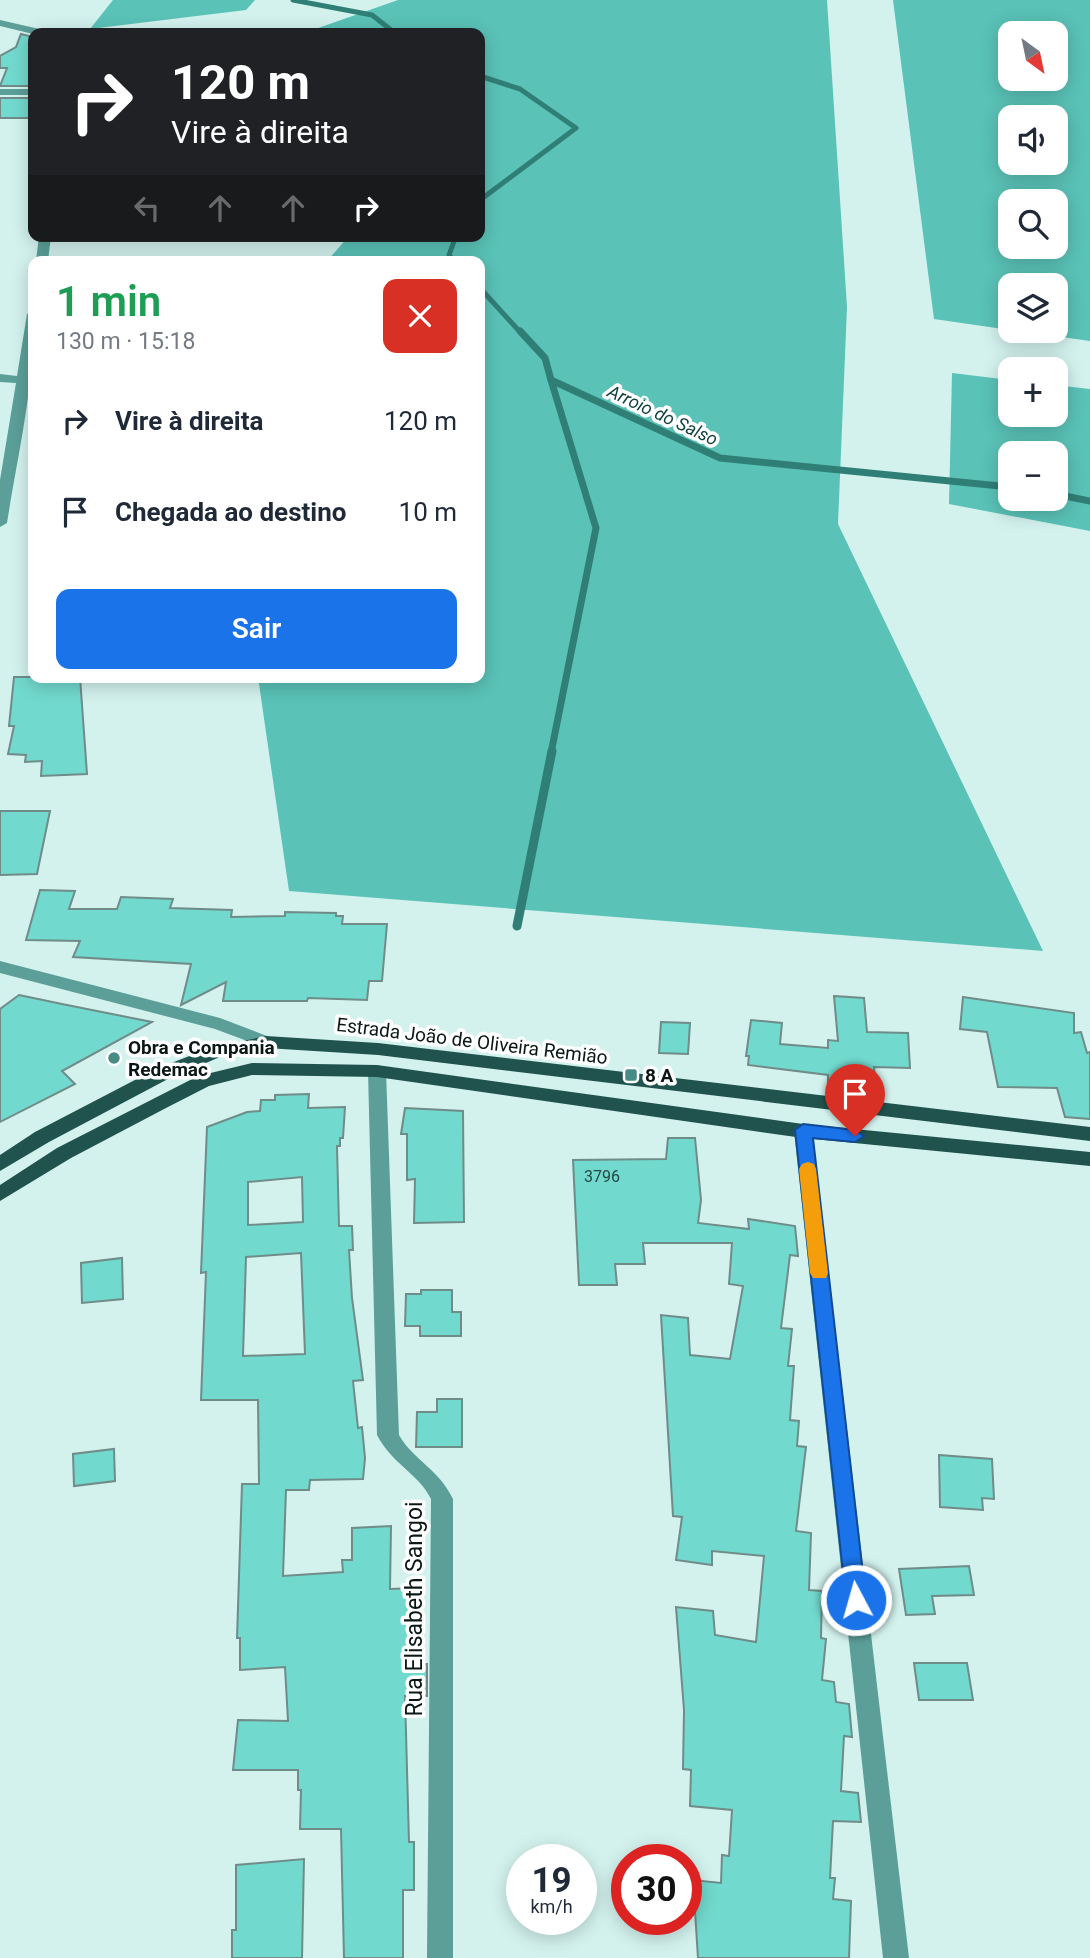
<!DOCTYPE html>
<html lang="pt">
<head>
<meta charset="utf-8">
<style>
	body { margin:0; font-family:Roboto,sans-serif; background:#f6f6f7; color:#1f2937; height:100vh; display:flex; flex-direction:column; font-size:26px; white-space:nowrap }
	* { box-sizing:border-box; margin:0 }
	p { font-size:23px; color:#747a83 }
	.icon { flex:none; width:38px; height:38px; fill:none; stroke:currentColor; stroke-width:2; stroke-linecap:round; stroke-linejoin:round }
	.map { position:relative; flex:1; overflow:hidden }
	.drawer { position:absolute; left:28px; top:256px; width:457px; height:427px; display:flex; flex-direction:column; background:#fff; border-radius:14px; box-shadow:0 4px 18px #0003 }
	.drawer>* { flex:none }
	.top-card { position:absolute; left:28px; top:28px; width:457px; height:214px; border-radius:14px; box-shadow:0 4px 18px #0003; background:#202124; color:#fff; overflow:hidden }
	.needle { width:46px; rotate:147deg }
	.controls { position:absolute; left:998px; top:21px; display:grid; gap:14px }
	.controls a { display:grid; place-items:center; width:70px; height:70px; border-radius:14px; background:#fff; box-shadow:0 4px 18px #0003; font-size:35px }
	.speed { position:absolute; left:506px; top:1844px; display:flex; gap:14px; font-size:35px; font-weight:700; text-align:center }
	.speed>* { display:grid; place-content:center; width:91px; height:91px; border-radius:50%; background:#fff; box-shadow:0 4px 18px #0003; line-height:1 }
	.speed small { font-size:18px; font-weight:400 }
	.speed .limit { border:10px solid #d22; background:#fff; color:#111 }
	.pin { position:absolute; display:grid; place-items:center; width:60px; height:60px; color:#fff; margin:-72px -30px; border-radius:50% 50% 50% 0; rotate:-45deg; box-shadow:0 0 7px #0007 }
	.pin .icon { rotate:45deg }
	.me { position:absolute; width:77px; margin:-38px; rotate:354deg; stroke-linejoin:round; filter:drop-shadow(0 0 5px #0008) }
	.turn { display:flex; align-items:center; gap:24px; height:147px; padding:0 28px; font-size:32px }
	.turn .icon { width:91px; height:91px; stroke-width:2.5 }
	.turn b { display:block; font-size:49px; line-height:60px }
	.lanes { display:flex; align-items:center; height:66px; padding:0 28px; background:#0003; justify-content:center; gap:35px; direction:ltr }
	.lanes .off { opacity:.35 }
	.round { display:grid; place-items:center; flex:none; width:74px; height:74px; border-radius:14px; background:#f6f6f7 }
	.overview { display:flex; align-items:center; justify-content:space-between; height:119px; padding:0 28px }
	h1 { font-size:42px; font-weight:600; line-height:52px; color:#1e9e55 }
	.button { display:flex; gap:14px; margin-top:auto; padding:14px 28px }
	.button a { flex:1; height:80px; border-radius:14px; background:#1a73e8; color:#fff; font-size:28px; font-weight:600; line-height:80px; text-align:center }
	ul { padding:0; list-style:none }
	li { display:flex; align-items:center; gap:21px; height:91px; padding:0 28px }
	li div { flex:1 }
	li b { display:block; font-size:26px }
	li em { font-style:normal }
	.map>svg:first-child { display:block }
</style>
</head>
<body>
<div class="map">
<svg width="1090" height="1958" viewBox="0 0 1090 1958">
	<rect width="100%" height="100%" fill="#d3f2ee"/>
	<g fill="#5ac2b7" fill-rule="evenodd">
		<polygon points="113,0 255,0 246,10 90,29"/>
		<polygon points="398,0 827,0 847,307 838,524 1043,951 289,891 258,677 480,677 480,261 327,261 349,236 480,236 480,33 304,33"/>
		<path d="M893,0h197v341l-72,-10h37v-46h-45v45l-76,-11zM1010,33h45v46h-45zM1010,117h45v46h-45zM1010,201h45v46h-45z"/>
		<path d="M952,373l58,7v35h45v-30l35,4v142l-141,-27zM1010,453h45v46h-45z"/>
	</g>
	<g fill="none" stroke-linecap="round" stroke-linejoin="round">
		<g stroke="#307f76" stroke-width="5">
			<polyline points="293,0 372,15 395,33"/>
			<polyline points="480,76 520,89 576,128 480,200"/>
			<polyline points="454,261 449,255 456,236"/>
			<polyline points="480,288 521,333"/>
		</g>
		<g stroke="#307f76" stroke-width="7">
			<polyline points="520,331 545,358 551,380 720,458 1010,487"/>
			<polyline points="551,380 596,528 551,753"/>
			<polyline points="1055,494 1090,501"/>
		</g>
		<polyline stroke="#307f76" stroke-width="9" points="517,926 552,751"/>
	</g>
	<g fill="#72d9ce" stroke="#6f8c88" stroke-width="2" fill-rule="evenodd">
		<polygon points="21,34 33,37 33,86 0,86 7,68 0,68 0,56 16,47"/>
		<rect x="0" y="98" width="33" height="20"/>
		<polygon points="14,677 80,677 87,774 41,776 42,761 25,762 26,755 8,754 14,726 9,726"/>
		<polygon points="0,811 50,811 37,874 0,875"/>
		<polygon points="40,890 75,891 69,909 117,909 121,897 173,899 170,908 232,910 231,917 285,916 285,912 336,913 336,916 343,916 342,924 387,924 382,981 369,981 367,1000 308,998 307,1001 223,1001 226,982 181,1005 191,964 73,957 80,941 26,940"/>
		<polygon points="19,995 62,1004 152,1022 62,1071 75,1084 0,1122 0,1009"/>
		<polygon points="834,996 864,998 867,1032 908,1033 910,1068 874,1067 876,1089 828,1085 828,1075 748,1065 749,1056 746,1056 751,1020 782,1023 780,1044 828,1048 828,1040 838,1041"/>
		<polygon points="963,997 1074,1013 1074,1033 1081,1032 1087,1053 1090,1052 1090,1119 1065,1117 1057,1088 998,1087 987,1032 960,1029"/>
		<polygon points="661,1022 690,1023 688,1054 659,1053"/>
		<path d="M309,1094l-1,14 37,-1 -2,31h-3v8h-3l2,80h13l1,24h-4l3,48 11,82 -10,1 5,47 4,-1 3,31 -2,21 -53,1 -1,10h-23l-3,86 60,-4 -1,-12h10v-32l39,-2 -1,63 24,-1 2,76h11v32h-22l4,146h5v48h-11v68h-59l-3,-129h-41l1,-39h-3v-20h-65l5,-50 50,1 -3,-54 -45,3v-32h-3l5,-154h17l-1,-84h-57l5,-128 -5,1 6,-146 40,-15 13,-1 1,-11h14v-5zM302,1177l1,45 -55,3v-43zM301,1253l4,101 -62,2 3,-99z"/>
		<polygon points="405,1108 463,1111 464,1222 414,1223 415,1179 407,1180 407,1134 401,1134"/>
		<polygon points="668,1138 695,1138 701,1200 698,1223 749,1229 748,1219 795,1226 798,1256 790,1255 781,1328 792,1329 788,1366 794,1366 790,1420 799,1421 797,1446 806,1447 796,1531 811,1533 809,1590 822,1591 821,1638 826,1639 822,1680 834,1682 836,1702 849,1704 852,1737 844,1736 841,1791 858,1793 861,1822 833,1821 830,1878 835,1878 833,1899 851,1901 849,1958 698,1958 693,1880 721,1883 722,1855 729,1856 732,1810 690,1806 691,1770 683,1769 684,1710 676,1607 713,1611 715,1635 756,1642 764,1556 712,1551 712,1565 676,1560 682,1517 673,1516 661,1315 688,1318 690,1355 730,1359 743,1286 729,1284 732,1243 643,1243 645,1264 615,1264 617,1285 579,1285 573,1160 666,1159"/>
		<polygon points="122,1258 123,1299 82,1303 81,1263"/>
		<polygon points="421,1290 452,1290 452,1312 461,1312 461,1336 420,1336 420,1326 405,1326 406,1294 421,1294"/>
		<polygon points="437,1399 462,1399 462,1447 416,1447 417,1412 437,1412"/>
		<polygon points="114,1449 115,1481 74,1486 73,1454"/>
		<polygon points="939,1455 992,1459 994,1499 982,1498 983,1510 940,1507"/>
		<polygon points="969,1566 974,1595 932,1596 935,1614 906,1615 899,1569"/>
		<polygon points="914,1663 967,1663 973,1700 919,1700"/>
		<polygon points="304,1859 302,1958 232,1958 232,1930 236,1930 236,1865"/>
	</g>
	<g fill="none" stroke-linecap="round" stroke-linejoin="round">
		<g fill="#5b9f98" fill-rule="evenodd">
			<polygon points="0,20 48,31 49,33 33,34 0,26"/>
			<rect x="0" y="89" width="33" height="6"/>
			<polygon points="39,236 51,236 48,261 36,261"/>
			<path d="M33,310c3,70 -15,143 -26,213l-7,4v-47l16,-97 -16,-1v-8l17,2 10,-62z"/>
			<polygon points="0,961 220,1018 272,1038 275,1042 272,1046 266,1048 215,1029 0,973"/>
			<path d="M377,1065l6,2 3,4 13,364c15,26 39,33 54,64v459h-26l4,-459c-12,-25 -39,-35 -54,-64l-9,-364 3,-4z"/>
			<polygon points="803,1124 810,1126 812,1131 909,1958 883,1958 794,1131 796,1126"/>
		</g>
		<g fill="#21534e" fill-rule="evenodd">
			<polygon points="266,1036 378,1043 1090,1127 1090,1141 378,1055 266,1048 220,1057 168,1079 49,1142 0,1171 0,1155 35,1132 156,1069 210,1048"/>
			<polygon points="252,1063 377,1065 803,1124 1090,1152 1090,1166 803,1138 377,1077 252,1075 209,1086 166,1108 71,1158 0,1201 0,1185 57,1148 198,1076"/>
		</g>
	</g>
	<polygon fill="#1a73e8" stroke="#114b97" stroke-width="2" points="803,1124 855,1130 864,1136 855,1142 813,1138 866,1600 863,1606 856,1608 849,1606 846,1600 795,1130"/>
	<polygon fill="#f59e0b" points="808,1162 814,1164 816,1169 828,1273 826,1278 813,1278 810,1273 799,1169 802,1164"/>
	<g fill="#468c85" stroke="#fff" stroke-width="2.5">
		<circle cx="114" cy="1058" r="7"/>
		<rect x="624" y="1068" width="14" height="14" rx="3.5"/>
	</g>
	<g text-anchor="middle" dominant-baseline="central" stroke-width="7" stroke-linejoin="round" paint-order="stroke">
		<g font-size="16" fill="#254843">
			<text x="602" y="1176">3796</text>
		</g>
		<g font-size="18" font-style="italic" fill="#11413d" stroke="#fff">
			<text transform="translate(663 415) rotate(25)">Arroio do Salso</text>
		</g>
		<g font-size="19" fill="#0b1715" stroke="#fff">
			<text transform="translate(472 1041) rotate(7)">Estrada João de Oliveira Remião</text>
		</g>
		<g font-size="19" font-weight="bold" fill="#0b1715" stroke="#fff" text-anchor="start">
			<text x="128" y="1047">Obra e Compania<tspan x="128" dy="22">Redemac</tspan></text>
			<text x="645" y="1075">8 A</text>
		</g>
		<g font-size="23" fill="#0b1715" stroke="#fff">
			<text transform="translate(414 1609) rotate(-90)">Rua Elisabeth Sangoi</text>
		</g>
	</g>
</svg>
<div class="controls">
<a><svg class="needle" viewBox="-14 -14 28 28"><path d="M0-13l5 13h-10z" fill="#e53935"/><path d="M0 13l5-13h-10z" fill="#747a83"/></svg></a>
<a><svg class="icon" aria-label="sound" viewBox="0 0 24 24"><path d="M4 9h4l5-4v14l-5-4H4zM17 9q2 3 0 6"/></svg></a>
<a><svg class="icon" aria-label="search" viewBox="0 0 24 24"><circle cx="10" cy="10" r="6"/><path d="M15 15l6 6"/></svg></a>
<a><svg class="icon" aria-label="layers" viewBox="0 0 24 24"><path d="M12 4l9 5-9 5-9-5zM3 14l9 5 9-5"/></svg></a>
<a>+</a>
<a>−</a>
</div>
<div class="speed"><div>19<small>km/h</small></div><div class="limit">30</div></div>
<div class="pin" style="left:855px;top:1136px;background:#d93025"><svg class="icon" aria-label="arrive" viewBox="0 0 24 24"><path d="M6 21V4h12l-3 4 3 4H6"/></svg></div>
<svg class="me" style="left:856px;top:1600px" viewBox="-20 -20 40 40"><circle r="17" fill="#1a73e8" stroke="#fff" stroke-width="3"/><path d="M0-11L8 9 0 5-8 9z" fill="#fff"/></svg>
<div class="top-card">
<div class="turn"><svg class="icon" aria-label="right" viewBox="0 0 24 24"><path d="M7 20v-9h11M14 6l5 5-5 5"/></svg><div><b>120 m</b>Vire à direita</div></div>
<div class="lanes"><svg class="icon off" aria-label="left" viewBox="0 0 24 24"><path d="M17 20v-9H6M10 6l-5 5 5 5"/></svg><svg class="icon off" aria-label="ahead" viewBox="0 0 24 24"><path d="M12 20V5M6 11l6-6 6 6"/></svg><svg class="icon off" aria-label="ahead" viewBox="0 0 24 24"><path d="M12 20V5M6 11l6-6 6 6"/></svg><svg class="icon" aria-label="right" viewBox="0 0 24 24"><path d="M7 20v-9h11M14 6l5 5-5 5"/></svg></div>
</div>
<section class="drawer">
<div class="overview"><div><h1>1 min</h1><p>130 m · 15:18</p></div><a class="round" style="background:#d93025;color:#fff"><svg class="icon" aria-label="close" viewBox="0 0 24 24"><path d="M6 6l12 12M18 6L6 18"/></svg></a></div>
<ul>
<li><svg class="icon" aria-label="right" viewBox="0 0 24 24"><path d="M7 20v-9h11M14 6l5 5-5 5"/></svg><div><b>Vire à direita</b></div><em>120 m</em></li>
<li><svg class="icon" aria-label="arrive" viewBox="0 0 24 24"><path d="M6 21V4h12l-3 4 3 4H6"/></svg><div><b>Chegada ao destino</b></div><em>10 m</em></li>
</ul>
<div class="button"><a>Sair</a></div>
</section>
</div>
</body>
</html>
